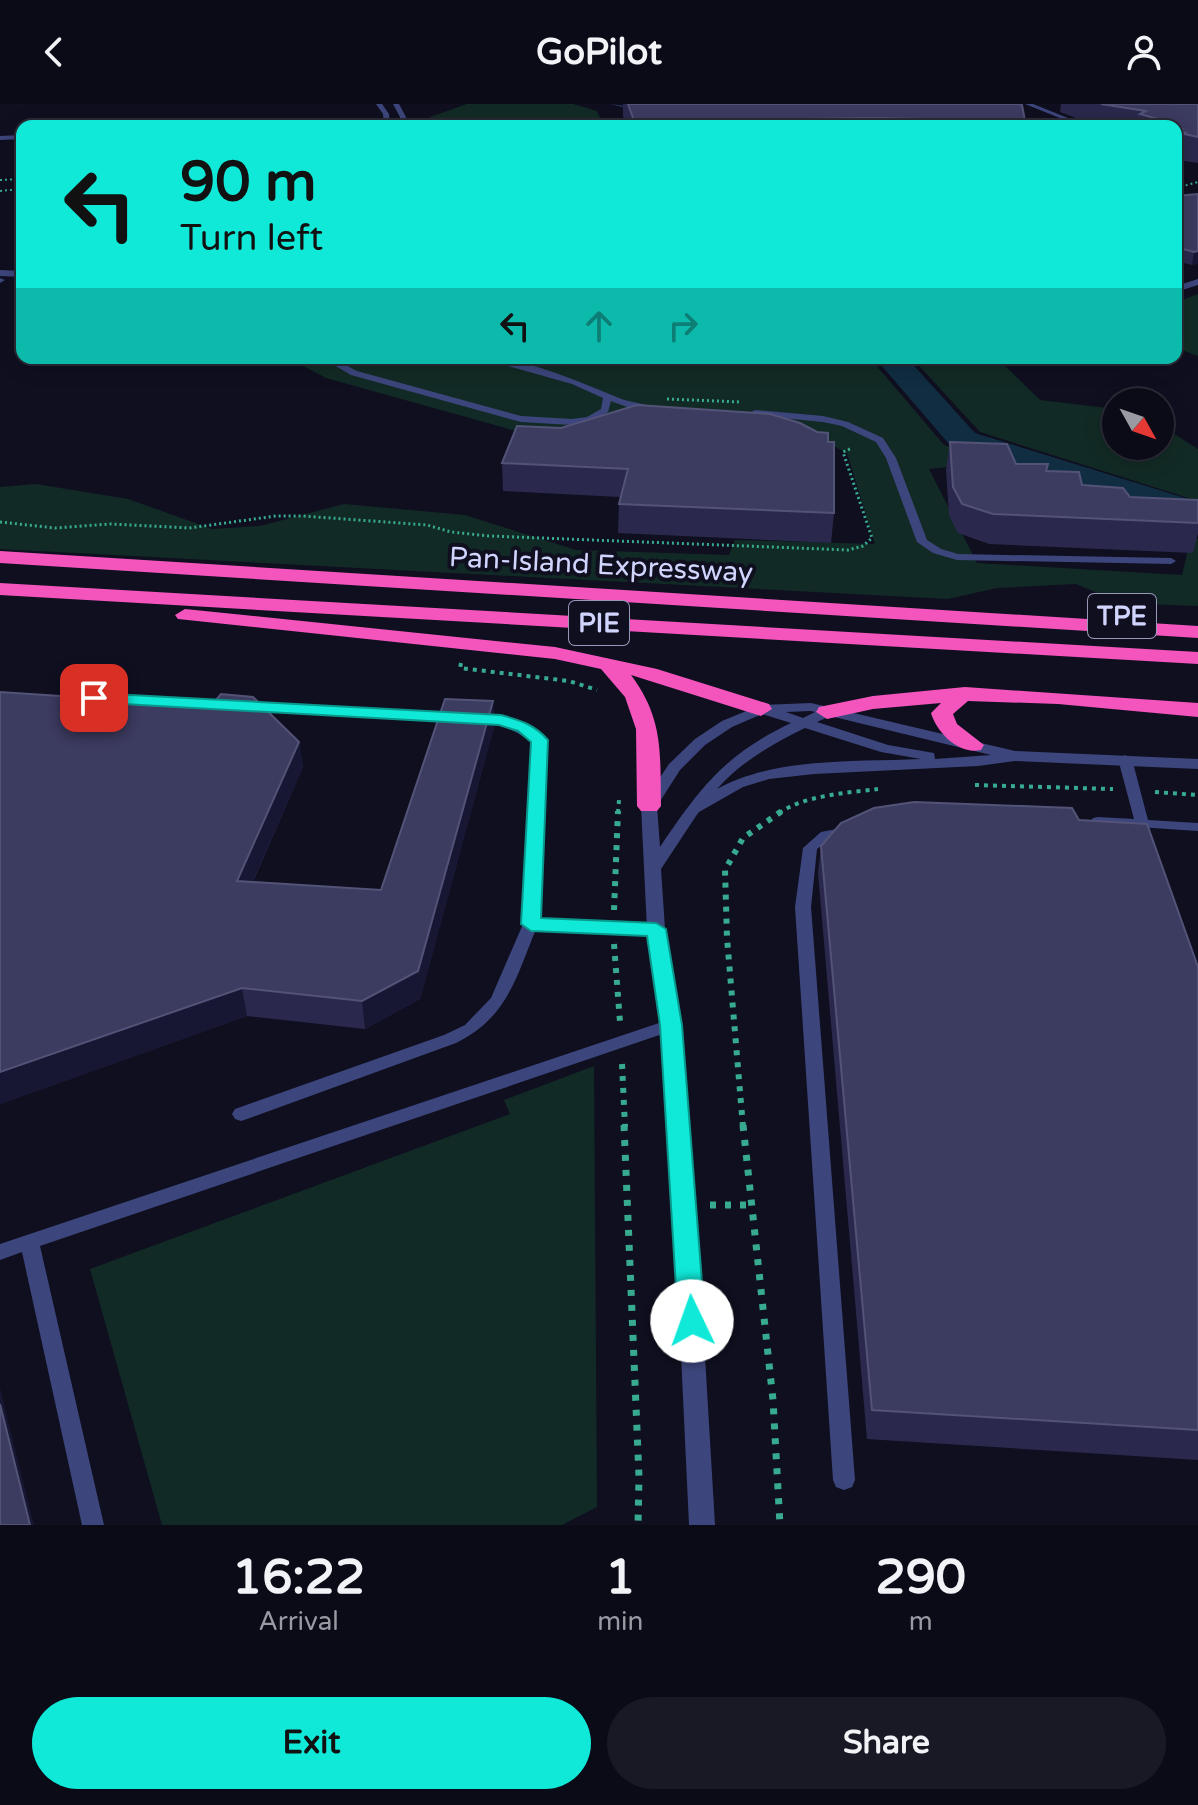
<!DOCTYPE html>
<html lang="en">
<head>
<meta charset="utf-8">
<style>
	body { margin:0; font-family:"Varela Round",sans-serif; background:#191925; color:#f1f3f6; height:100vh; display:flex; flex-direction:column; font-size:30px; white-space:nowrap }
	* { box-sizing:border-box; margin:0 }
	p { font-size:26px; color:#9a9ba2 }
	.icon { flex:none; width:44px; height:44px; fill:none; stroke:currentColor; stroke-width:2; stroke-linecap:round; stroke-linejoin:round }
	.map { position:relative; height:1421px; overflow:hidden }
	.panel { display:flex; flex-direction:column; background:#0b0b18; flex:1 }
	.panel>* { flex:none }
	.banner { position:absolute; left:16px; top:16px; width:1166px; height:244px; border-radius:16px; box-shadow:0 4px 20px #0003,0 0 0 2px #2b2b37; background:#10e9d8; color:#111; overflow:hidden }
	.needle { width:52px; rotate:130deg }
	.tools { position:absolute; left:1102px; top:284px; display:grid; gap:16px }
	.tools a { display:grid; place-items:center; width:72px; height:72px; border-radius:50%; background:#0b0b18; box-shadow:0 4px 20px #0003,0 0 0 2px #2b2b37; font-size:40px }
	.pin { position:absolute; display:grid; place-items:center; width:68px; height:68px; color:#fff; margin:-34px; border-radius:16px; box-shadow:0 4px 12px #0006 }
	.me { position:absolute; width:88px; margin:-44px; rotate:357deg; stroke-linejoin:round; filter:drop-shadow(0 0 6px #0008) }
	.turn { display:flex; align-items:center; gap:28px; height:168px; padding:0 32px; font-size:36px }
	.turn .icon { width:104px; height:104px; stroke-width:2.5 }
	.turn b { display:block; font-size:56px; line-height:68px }
	.lanes { display:flex; align-items:center; height:76px; padding:0 32px; background:#0003; justify-content:center; gap:40px; direction:ltr }
	.lanes .off { opacity:.35 }
	.eta { display:flex; justify-content:space-evenly; align-items:center; height:136px; text-align:center }
	.eta b { font-size:48px; font-weight:800; line-height:56px }
	.button { display:flex; gap:16px; margin-top:auto; padding:16px 32px }
	.button a { flex:1; height:92px; border-radius:48px; background:#10e9d8; color:#111; font-size:32px; font-weight:800; line-height:92px; text-align:center }
	.button a+a { background:#191925; color:#f1f3f6 }
	header { display:flex; justify-content:space-between; align-items:center; height:104px; padding:0 32px; background:#0b0b18; font-size:36px; font-weight:800 }
	.map>svg:first-child { display:block }
</style>
</head>
<body>
<header><svg class="icon" aria-label="back" viewBox="0 0 24 24"><path d="M15 5l-7 7 7 7"/></svg>GoPilot<svg class="icon" aria-label="person" viewBox="0 0 24 24"><circle cx="12" cy="8" r="4"/><path d="M4 21q1-7 8-7t8 7"/></svg></header>
<div class="map">
<svg width="1198" height="1421" viewBox="0 0 1198 1421">
	<rect width="100%" height="100%" fill="#0f0f20"/>
	<g fill="#122a25">
		<polygon points="467,0 573,0 597,7 603,22 430,22 430,13"/>
		<polygon points="1198,190 1198,252 1176,244 1176,198"/>
		<polygon points="320,254 870,254 944,341 1008,361 976,360 929,365 977,459 1182,471 1191,433 1198,435 1198,502 1121,499 1076,480 997,484 948,495 0,445 0,383 36,380 128,395 212,425 260,422 344,400 465,411 576,446 729,451 735,436 875,440 847,349 824,337 601,321 523,329 326,274 301,261"/>
		<polygon points="912,254 997,254 1040,296 1116,305 1116,342 1160,342 1160,321 1198,345 1198,397 980,328"/>
		<polygon points="594,962 597,1403 562,1421 162,1421 90,1165 510,1010 504,996"/>
	</g>
	<polygon fill="#112d42" points="875,254 907,254 975,329 1198,398 1198,418 949,340"/>
	<g fill="none" stroke-linecap="round" stroke-linejoin="round">
		<g stroke="#37aa8f" stroke-width="2" stroke-dasharray="2 3" stroke-linecap="butt">
			<polyline points="100,22 221,22"/>
			<polyline points="0,76 22,75"/>
			<polyline points="1176,84 1198,78"/>
			<polyline points="0,87 22,85"/>
		</g>
		<g stroke="#37aa8f" stroke-width="3" stroke-dasharray="2 3" stroke-linecap="butt">
			<polyline points="667,295 741,298"/>
			<polyline points="0,418 55,424 110,420 189,424 276,412 303,412 427,421 451,428 490,432 848,446 863,442 872,434 843,348 852,344"/>
		</g>
		<g stroke="#37aa8f" stroke-width="4" stroke-dasharray="4 5" stroke-linecap="butt">
			<polyline points="461,559 460,564 569,577 597,586"/>
			<polyline points="975,681 1113,685"/>
			<polyline points="1155,688 1198,691"/>
			<polyline points="618,709 619,696"/>
			<path d="M779,709c27,-18 67,-20 99,-24"/>
		</g>
		<g stroke="#37aa8f" stroke-width="6" stroke-dasharray="5 7" stroke-linecap="butt">
			<polyline points="614,806 618,707"/>
			<polyline points="614,840 620,918"/>
			<polyline points="622,960 625,1023"/>
			<polyline points="743,1023 727,834 725,766 743,734 782,707"/>
		</g>
		<g stroke="#37aa8f" stroke-width="7" stroke-dasharray="6 9" stroke-linecap="butt">
			<polyline points="624,1021 639,1373 638,1421"/>
			<polyline points="743,1021 773,1296 780,1421"/>
			<polyline points="710,1101 753,1101"/>
		</g>
		<g fill="#3d467c" fill-rule="evenodd">
			<polygon points="610,0 645,5 642,7"/>
			<polygon points="1025,0 1033,0 1088,22 1080,22"/>
			<polygon points="22,31 22,35 0,36 0,32"/>
			<polygon points="0,174 5,176 0,179"/>
			<path d="M322,254h10l25,13 164,45 51,3 15,-2 14,-8 2,-11 -31,-14 -92,-26c49,0 95,23 139,40 12,5 26,5 37,10 -13,6 -32,-2 -45,-7l-3,11 -15,9 -21,4 -51,-3 -170,-47z"/>
			<polygon points="755,306 823,312 848,318 883,334 896,354 927,436 941,445 958,450 1171,454 1176,457 1171,460 957,456 933,449 917,438 886,354 876,338 842,322 823,318 752,311 750,309"/>
			<polygon points="82,590 457,610 463,614 457,618 78,597 76,594"/>
			<path d="M477,611c25,2 51,6 69,25l-7,179 117,5 8,5 -8,5 -120,-5c-20,49 -29,89 -80,114l-209,76 -6,2 -6,-2 -3,-5 3,-5 209,-74 21,-10 26,-27 32,-74 9,-183 -26,-14 -34,-5 -1,-3z"/>
			<polygon points="1125,651 1132,655 1148,716 1198,719 1198,727 1093,720 1091,717 1093,714 1098,713 1134,715 1118,655"/>
			<polygon points="847,723 852,724 854,727 852,730 831,734 817,745 811,803 855,1376 852,1383 844,1386 836,1383 833,1376 795,803 803,744 821,728"/>
			<polygon points="671,915 677,917 679,921 677,925 40,1142 104,1421 82,1421 22,1148 0,1156 0,1140"/>
		</g>
		<g fill="#3d467c" fill-rule="evenodd">
			<polygon points="376,0 382,0 389,10 390,22 384,22 383,10"/>
			<polygon points="393,0 399,0 406,13 405,22 399,22 400,13"/>
			<polygon points="0,166 22,167 22,173 0,172"/>
			<polygon points="1198,175 1198,181 1176,188 1176,182"/>
			<path d="M811,599l204,48 183,8v10l-183,-8 -37,5 -164,8 -45,5 -26,8 -44,25 -3,4 -35,53 4,60 15,96 16,180 19,320h-26l-15,-320 -12,-180 -15,-96 -6,-123 28,-42 26,-25 27,-18 39,-16zM811,607l4,1 -12,6 -17,-6zM762,610l29,9c-67,32 -91,65 -131,124l-3,-41 23,-36 25,-25 27,-18zM830,612l161,39 -56,4 -1,-6 -46,-8 -71,-23zM805,624l76,24 40,7c-63,3 -148,-2 -204,30 25,-28 55,-45 88,-61z"/>
		</g>
		<g fill="#f355bc" fill-rule="evenodd">
			<polygon points="0,447 1198,522 1198,534 0,459"/>
			<polygon points="0,479 1198,548 1198,560 0,491"/>
			<path d="M185,505l370,38 102,22 112,35 3,5 -11,7 -130,-41c33,44 29,79 30,131l-4,5h-16l-4,-5 -1,-77 -11,-32 -24,-28 -46,-10 -377,-40 -3,-4z"/>
			<path d="M965,583l233,16v14l-140,-13 -90,-3 -15,13 4,10 27,21 -3,5c-22,5 -44,-17 -50,-37l10,-10 -68,6 -46,10 -11,-7 3,-5 54,-11z"/>
		</g>
	</g>
	<g fill="#2a294d">
		<polygon points="623,0 1020,0 1026,22 627,22 623,12"/>
		<polygon points="1061,0 1198,0 1198,59 1178,56 1179,54 1176,54 1176,22 1090,22 1089,19 1060,8"/>
		<polygon points="1176,92 1198,159 1192,161 1176,157"/>
		<polygon points="561,324 828,338 834,409 831,439 618,429 619,400 620,393 503,387 502,359"/>
		<polygon points="950,338 1016,360 1048,360 1047,367 1082,381 1130,393 1198,396 1198,429 1193,449 989,440 958,429 949,411 946,366"/>
		<polygon points="493,597 494,623 420,895 365,925 247,912 0,1000 299,638 303,663 253,778 381,786"/>
		<polygon points="1079,716 1198,863 1198,1356 867,1335 818,769 821,742"/>
	</g>
	<g fill="#171733">
		<polygon points="1198,147 1198,159 1192,161 1194,148"/>
		<polygon points="493,597 494,623 420,895 365,925 362,897"/>
		<polygon points="299,638 303,663 241,804 237,777"/>
		<polygon points="242,884 247,912 0,1000 0,968"/>
		<polygon points="0,1284 34,1421 30,1421 0,1300"/>
	</g>
	<g fill="#3c3b60" stroke="#535378" stroke-width="2">
		<polygon points="628,0 1020,0 1022,1 1026,22 972,22 971,16 874,14 735,16 738,22 636,22"/>
		<polygon points="1101,0 1198,0 1198,33 1184,30 1187,29 1176,27 1182,25 1176,23 1176,22 1171,22 1154,17 1158,15 1140,10 1146,7"/>
		<polygon points="1198,90 1198,147 1194,148 1176,143 1176,106 1178,105 1176,105 1176,92"/>
		<polygon points="637,301 770,310 800,319 817,328 828,329 828,338 834,338 834,409 619,400 628,365 502,359 517,322 561,324"/>
		<polygon points="950,338 1007,340 1016,360 1048,360 1046,367 1079,368 1082,381 1123,384 1130,393 1198,396 1198,419 993,410 962,400 953,383"/>
		<polygon points="0,588 211,602 221,590 253,593 299,638 237,777 381,786 445,595 493,597 418,867 362,897 242,884 0,968"/>
		<polygon points="914,698 1072,704 1079,716 1147,720 1198,863 1198,1326 872,1306 821,742 841,719 874,704"/>
		<polygon points="0,1300 30,1421 0,1421"/>
	</g>
	<path fill="#10e9d8" stroke="#0a978c" stroke-width="2" d="M94,589l407,22c19,5 34,10 47,25l-7,178 115,5 10,6 16,96 23,296 -4,8 -9,3 -10,-3 -4,-8 -18,-296 -13,-89 -116,-5 -10,-7 10,-182 -13,-11 -19,-6 -411,-23 -2,-4z"/>
	<g text-anchor="middle" dominant-baseline="central" stroke-width="8" stroke-linejoin="round" paint-order="stroke">
		<g fill="#0f0f20" stroke="#9799ba" stroke-width="2">
			<rect x="1088" y="490" width="68" height="44" rx="6"/>
			<rect x="569" y="497" width="60" height="44" rx="6"/>
		</g>
		<g font-size="26" font-weight="bold" fill="#d1d4fc">
			<text x="1122" y="512">TPE</text>
			<text x="599" y="519">PIE</text>
		</g>
		<g font-size="28" fill="#d1d4fc" stroke="#0f0f20">
			<text transform="translate(601 461) rotate(3)">Pan-Island Expressway</text>
		</g>
	</g>
</svg>
<div class="tools">
<a><svg class="needle" viewBox="-14 -14 28 28"><path d="M0-13l5 13h-10z" fill="#e53935"/><path d="M0 13l5-13h-10z" fill="#9a9ba2"/></svg></a>
</div>
<div class="pin" style="left:94px;top:594px;background:#d93025"><svg class="icon" aria-label="arrive" viewBox="0 0 24 24"><path d="M6 21V4h12l-3 4 3 4H6"/></svg></div>
<svg class="me" style="left:692px;top:1217px" viewBox="-20 -20 40 40"><circle r="19" fill="#fff"/><path d="M0-13L10 11 0 6-10 11z" fill="#10e9d8"/></svg>
<div class="banner">
<div class="turn"><svg class="icon" aria-label="left" viewBox="0 0 24 24"><path d="M17 20v-9H6M10 6l-5 5 5 5"/></svg><div><b>90 m</b>Turn left</div></div>
<div class="lanes"><svg class="icon" aria-label="left" viewBox="0 0 24 24"><path d="M17 20v-9H6M10 6l-5 5 5 5"/></svg><svg class="icon off" aria-label="ahead" viewBox="0 0 24 24"><path d="M12 20V5M6 11l6-6 6 6"/></svg><svg class="icon off" aria-label="right" viewBox="0 0 24 24"><path d="M7 20v-9h11M14 6l5 5-5 5"/></svg></div>
</div>
</div>
<section class="panel">
<div class="eta">
<div><b>16:22</b><p>Arrival</p></div>
<div><b>1</b><p>min</p></div>
<div><b>290</b><p>m</p></div>
</div>
<div class="button"><a>Exit</a><a>Share</a></div>
</section>
</body>
</html>
